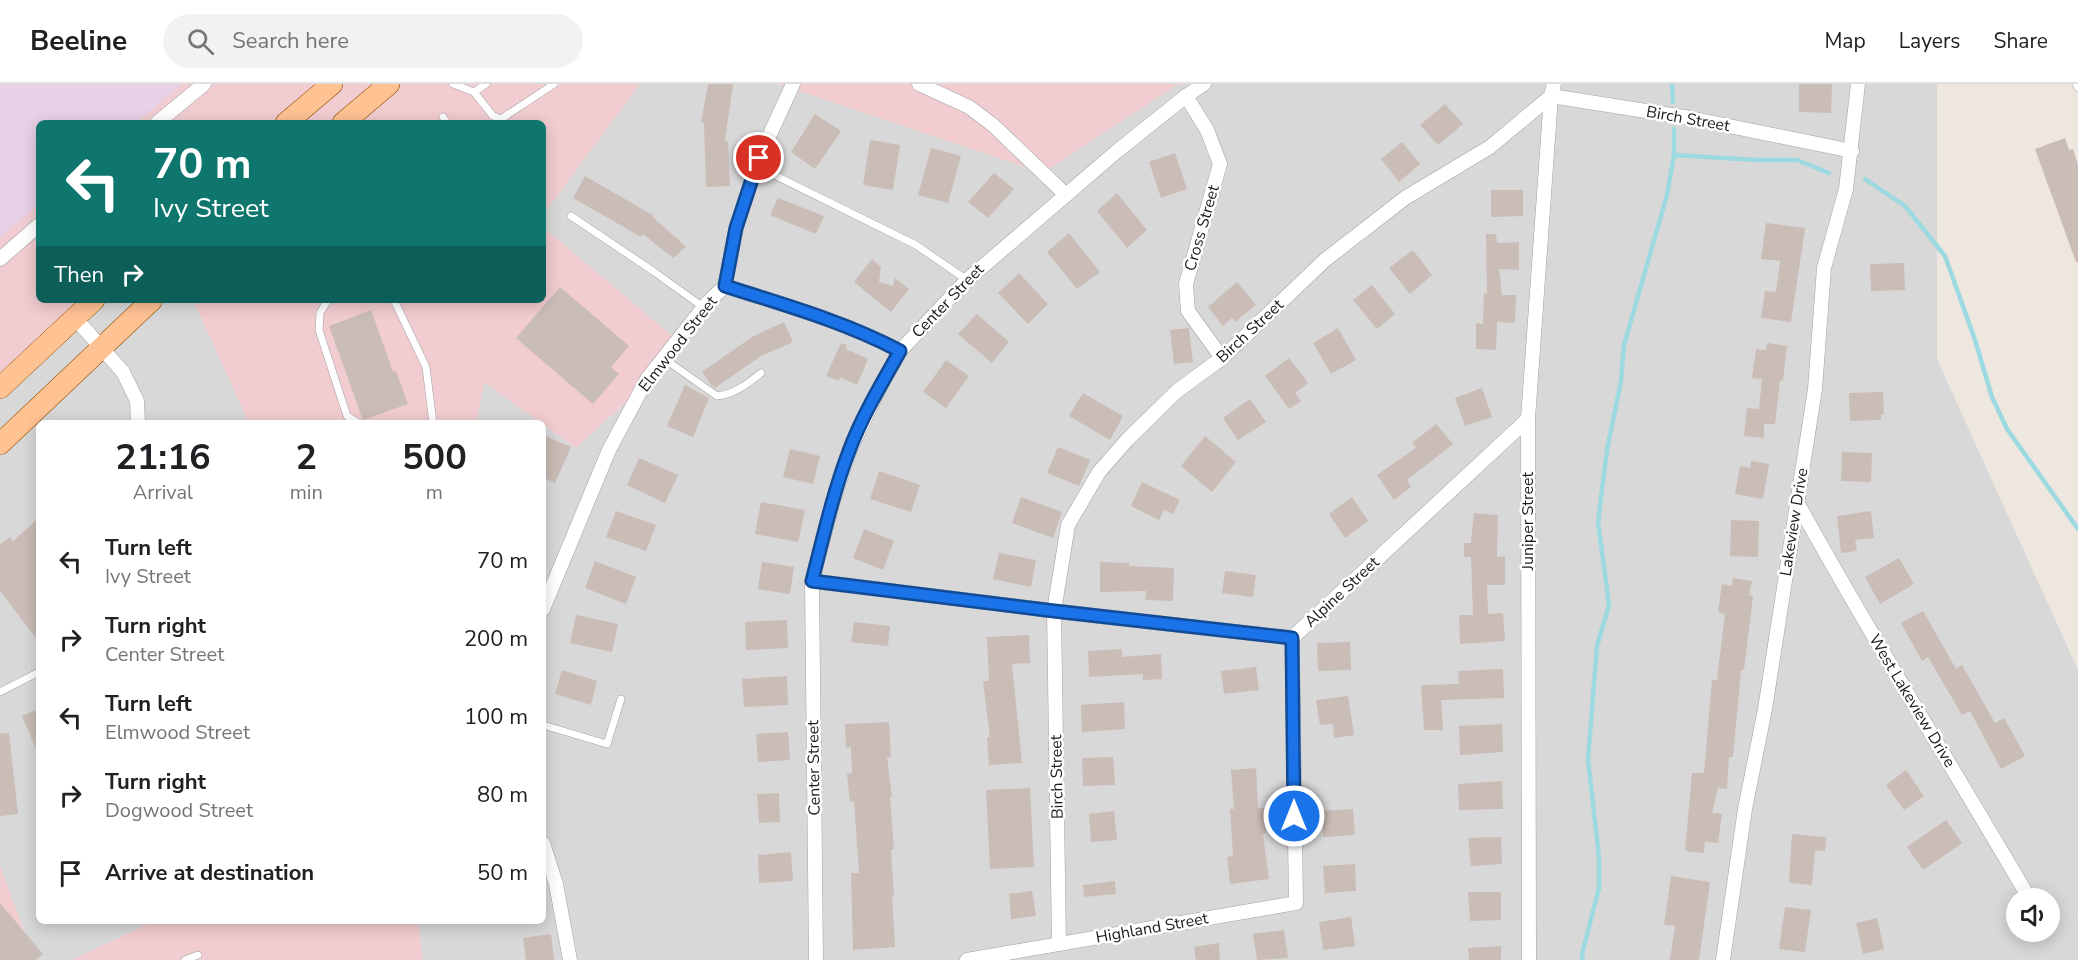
<!DOCTYPE html>
<html lang="en">
<head>
<meta charset="utf-8">
<style>
	body { margin:0; font-family:"Nunito Sans",sans-serif; background:#f2f2f2; color:#202124; height:100vh; display:flex; flex-direction:column; font-size:22px; white-space:nowrap }
	* { box-sizing:border-box; margin:0 }
	p { font-size:20px; color:#757577 }
	.icon { flex:none; width:33px; height:33px; fill:none; stroke:currentColor; stroke-width:2; stroke-linecap:round; stroke-linejoin:round }
	.map { position:relative; flex:1; overflow:hidden }
	.side { position:absolute; left:36px; top:336px; width:510px; height:504px; display:flex; flex-direction:column; background:#fff; border-radius:9px; box-shadow:0 3px 15px #0003 }
	.side>* { flex:none }
	.hud { position:absolute; left:36px; top:36px; width:510px; height:183px; border-radius:9px; box-shadow:0 3px 15px #0003; background:#0f766e; color:#fff; overflow:hidden }
	.buttons { position:absolute; left:2006px; top:804px; display:grid; gap:12px }
	.buttons a { display:grid; place-items:center; width:54px; height:54px; border-radius:50%; background:#fff; box-shadow:0 3px 15px #0003; font-size:30px }
	.pin { position:absolute; display:grid; place-items:center; width:51px; height:51px; color:#fff; margin:-26px; border:3px solid #fff; border-radius:50%; box-shadow:0 2px 6px #0007 }
	.me { position:absolute; width:66px; margin:-33px; rotate:0deg; stroke-linejoin:round; filter:drop-shadow(0 0 4px #0008) }
	.turn { display:flex; align-items:center; gap:21px; height:126px; padding:0 18px; font-size:27px }
	.turn .icon { width:78px; height:78px; stroke-width:2.5 }
	.turn b { display:block; font-size:42px; line-height:51px }
	.then { display:flex; align-items:center; height:57px; padding:0 18px; background:#0003; gap:12px; font-size:22px }
	.eta { display:flex; justify-content:space-evenly; align-items:center; height:102px; text-align:center }
	.eta b { font-size:36px; font-weight:700; line-height:42px }
	ul { padding:0; list-style:none }
	li { display:flex; align-items:center; gap:18px; height:78px; padding:0 18px }
	li div { flex:1 }
	li b { display:block; font-size:22px }
	li em { font-style:normal }
	header { display:flex; align-items:center; gap:36px; box-sizing:border-box; height:84px; padding:0 30px; background:#fff; border-bottom:2px solid #e0e0e0 }
	header strong { font-size:28px }
	nav { display:flex; gap:33px; margin-inline-start:auto; font-size:21px }
	.search { width:420px; height:54px; background:#f2f2f2; display:flex; align-items:center; gap:15px; box-sizing:border-box; padding:0 21px; border-radius:33px; color:#757577; font-size:22px }
	.map>svg:first-child { display:block }
</style>
</head>
<body>
<header>
<strong>Beeline</strong>
<div class="search"><svg class="icon" aria-label="search" viewBox="0 0 24 24"><circle cx="10" cy="10" r="6"/><path d="M15 15l6 6"/></svg>Search here</div>
<nav><a>Map</a><a>Layers</a><a>Share</a></nav>
</header>
<div class="map">
<svg width="2078" height="876" viewBox="0 0 2078 876">
	<rect width="100%" height="100%" fill="#eee7e0"/>
	<g fill="#d9d8d8" fill-rule="evenodd">
		<path d="M640,0h138l265,89 132,-87 12,-2h750v275l141,311v290h-1655l-5,-39h125v-497l33,24 109,-101 -142,-120v-12zM2016,814h33v34h-33z"/>
		<polygon points="102,216 193,216 249,339 39,339 39,837 154,837 72,876 35,876 0,782 0,297"/>
		<polygon points="484,298 541,339 476,339"/>
	</g>
	<g fill="#f1ccd0">
		<polygon points="0,0 640,0 543,131 543,39 39,39 39,216 102,216 0,297"/>
		<polygon points="778,0 1187,0 1175,2 1043,89"/>
		<polygon points="543,143 685,263 576,364 484,298 476,339 249,339 193,216 543,216"/>
		<polygon points="0,782 35,876 0,876"/>
		<polygon points="154,837 418,837 423,876 72,876"/>
	</g>
	<polygon fill="#e8d1e6" points="0,0 183,0 136,39 39,39 39,121 0,154"/>
	<g fill="none" stroke-linecap="round" stroke-linejoin="round">
		<g stroke="#9cd9e0" stroke-width="4.5">
			<polyline points="1672,0 1673,18"/>
			<polyline points="1674,71 1757,76 1797,76 1829,89"/>
			<polyline points="1865,95 1905,122 1945,172 1975,256 1992,313 2007,345 2078,445"/>
			<polyline points="1583,876 1582,870 1599,804 1599,773 1588,675 1597,562 1609,521 1598,438 1607,366 1621,297 1624,261 1667,111 1674,71 1674,45"/>
		</g>
	</g>
	<g fill="#cabcb6">
		<polygon points="708,0 733,0 725,57 728,57 730,102 706,103 704,39 701,39"/>
		<polygon points="1799,0 1832,0 1831,29 1799,28"/>
		<polygon points="1445,20 1463,40 1438,61 1420,41"/>
		<polygon points="815,30 841,47 815,85 791,68"/>
		<polygon points="2065,54 2069,66 2073,65 2078,81 2078,178 2076,178 2035,65"/>
		<polygon points="870,56 900,61 893,106 863,101"/>
		<polygon points="1402,58 1420,80 1399,98 1381,75"/>
		<polygon points="931,64 961,72 948,119 918,111"/>
		<polygon points="1175,69 1187,105 1161,114 1149,78"/>
		<polygon points="994,89 1014,105 988,134 968,118"/>
		<polygon points="585,92 654,132 653,133 686,163 673,174 643,150 641,153 573,114"/>
		<polygon points="1491,106 1523,106 1523,132 1491,133"/>
		<polygon points="1117,109 1147,146 1127,164 1097,127"/>
		<polygon points="778,114 824,132 816,150 770,131"/>
		<polygon points="1766,139 1805,144 1791,238 1761,234 1765,207 1776,208 1780,177 1761,175"/>
		<polygon points="1069,149 1100,188 1077,205 1047,168"/>
		<polygon points="1486,150 1496,150 1497,159 1519,158 1519,186 1499,185 1502,211 1516,211 1515,239 1497,238 1496,266 1476,265 1476,239 1483,240 1484,209 1487,210"/>
		<polygon points="1413,166 1432,191 1410,210 1389,184"/>
		<polygon points="872,175 881,183 879,198 893,202 895,194 909,205 891,228 854,198"/>
		<polygon points="1904,179 1905,206 1871,207 1870,180"/>
		<polygon points="1019,189 1048,220 1028,240 998,209"/>
		<polygon points="1237,198 1256,221 1235,238 1232,234 1223,242 1208,223"/>
		<polygon points="1372,201 1395,230 1377,245 1353,216"/>
		<polygon points="560,203 629,262 611,283 619,290 593,320 516,254"/>
		<polygon points="371,226 393,288 396,287 408,320 363,336 329,242"/>
		<polygon points="977,230 1009,258 992,279 958,250"/>
		<polygon points="784,238 793,258 761,272 715,304 711,301 702,288 752,253"/>
		<polygon points="1189,244 1193,278 1174,280 1170,246"/>
		<polygon points="1338,244 1356,276 1331,290 1313,259"/>
		<polygon points="841,259 847,261 846,265 868,275 857,301 840,293 839,297 826,292"/>
		<polygon points="1767,259 1787,262 1783,297 1780,297 1775,340 1764,340 1764,354 1744,352 1747,324 1759,325 1762,295 1752,294 1756,265 1766,266"/>
		<polygon points="1289,274 1308,299 1295,309 1301,317 1289,325 1265,292"/>
		<polygon points="946,276 969,292 946,324 923,308"/>
		<polygon points="685,301 709,314 693,353 667,342"/>
		<polygon points="1482,304 1492,333 1465,342 1455,314"/>
		<polygon points="1883,308 1884,330 1881,331 1881,336 1850,337 1849,309"/>
		<polygon points="1083,309 1123,332 1110,356 1069,332"/>
		<polygon points="1250,315 1266,338 1238,356 1223,334"/>
		<polygon points="1436,340 1453,360 1407,396 1411,403 1394,416 1377,391 1416,364 1412,359"/>
		<polygon points="543,351 571,363 555,399 543,393"/>
		<polygon points="1205,352 1236,378 1212,408 1181,382"/>
		<polygon points="1058,363 1090,376 1079,402 1047,389"/>
		<polygon points="790,365 820,372 813,400 783,393"/>
		<polygon points="1842,368 1872,369 1871,398 1841,397"/>
		<polygon points="639,374 678,391 665,419 627,401"/>
		<polygon points="1751,377 1769,380 1763,415 1735,410 1740,382 1750,384"/>
		<polygon points="879,387 920,401 911,428 870,415"/>
		<polygon points="1142,398 1180,416 1173,430 1164,426 1159,436 1131,422"/>
		<polygon points="1021,413 1062,428 1053,454 1012,439"/>
		<polygon points="1352,413 1368,437 1345,454 1329,430"/>
		<polygon points="761,418 805,426 798,458 755,450"/>
		<polygon points="616,427 656,441 646,467 606,453"/>
		<polygon points="1871,427 1874,454 1855,456 1857,467 1841,469 1837,432"/>
		<polygon points="1474,429 1498,431 1497,473 1505,472 1505,501 1487,501 1488,530 1503,529 1505,557 1460,560 1459,531 1473,531 1471,473 1464,473 1464,459 1471,459"/>
		<polygon points="39,434 39,558 0,507 0,460 10,453 13,457"/>
		<polygon points="1731,436 1759,437 1758,473 1730,472"/>
		<polygon points="864,445 894,457 883,486 853,474"/>
		<polygon points="999,469 1036,476 1031,503 993,495"/>
		<polygon points="1899,474 1914,500 1880,520 1865,493"/>
		<polygon points="595,477 636,493 626,520 585,504"/>
		<polygon points="762,478 794,483 790,510 758,505"/>
		<polygon points="1100,478 1129,479 1129,482 1174,484 1173,517 1145,516 1146,507 1100,508"/>
		<polygon points="1225,487 1256,491 1253,513 1222,509"/>
		<polygon points="1733,494 1752,497 1749,511 1753,512 1744,586 1741,586 1733,673 1729,673 1727,705 1718,704 1712,729 1722,730 1718,759 1705,758 1704,769 1685,767 1692,689 1704,689 1712,596 1717,596 1725,530 1718,528 1722,500 1732,502"/>
		<polygon points="1923,527 1956,585 1962,581 1995,639 2004,634 2025,672 2001,685 1970,627 1962,631 1928,573 1922,577 1901,539"/>
		<polygon points="576,531 618,540 612,568 570,559"/>
		<polygon points="787,536 788,564 746,566 745,538"/>
		<polygon points="854,538 890,542 888,562 851,558"/>
		<polygon points="1029,551 1030,579 1012,580 1022,679 989,681 987,653 990,653 983,597 989,597 987,553"/>
		<polygon points="1350,558 1351,586 1318,587 1317,559"/>
		<polygon points="1122,565 1122,573 1161,570 1162,595 1143,596 1143,590 1089,593 1088,567"/>
		<polygon points="1256,583 1259,606 1224,610 1221,587"/>
		<polygon points="1503,585 1504,614 1441,616 1443,646 1424,646 1421,601 1459,600 1458,587"/>
		<polygon points="562,586 597,597 591,621 555,610"/>
		<polygon points="787,592 788,621 744,623 742,595"/>
		<polygon points="1348,612 1354,651 1334,654 1333,640 1320,641 1316,616"/>
		<polygon points="1124,618 1125,645 1082,648 1081,621"/>
		<polygon points="39,625 39,671 22,632"/>
		<polygon points="889,638 891,673 887,673 892,713 890,713 894,765 891,766 894,813 892,813 895,863 853,866 851,789 859,789 854,717 850,718 847,690 852,689 851,663 846,664 845,640"/>
		<polygon points="1502,640 1503,668 1460,671 1459,642"/>
		<polygon points="788,648 790,676 758,678 756,650"/>
		<polygon points="9,649 18,730 0,732 0,650"/>
		<polygon points="1113,673 1115,701 1083,702 1082,674"/>
		<polygon points="1256,684 1258,724 1265,724 1266,749 1263,750 1269,795 1230,800 1227,773 1233,772 1230,725 1234,725 1231,686"/>
		<polygon points="1906,686 1924,712 1904,726 1886,701"/>
		<polygon points="1502,697 1503,725 1459,726 1458,700"/>
		<polygon points="1030,704 1034,783 990,785 986,706"/>
		<polygon points="779,709 780,738 759,739 757,710"/>
		<polygon points="1353,725 1355,751 1323,753 1322,727"/>
		<polygon points="1114,727 1117,756 1091,758 1089,730"/>
		<polygon points="1946,736 1962,759 1923,786 1907,763"/>
		<polygon points="1792,750 1826,753 1825,767 1815,766 1812,801 1789,799"/>
		<polygon points="1501,753 1502,780 1471,782 1468,754"/>
		<polygon points="791,768 793,797 759,799 758,771"/>
		<polygon points="1355,780 1356,807 1325,809 1323,782"/>
		<polygon points="1671,792 1710,798 1699,876 1670,876 1675,842 1664,841"/>
		<polygon points="1115,797 1116,810 1084,813 1083,801"/>
		<polygon points="1032,807 1036,832 1011,835 1009,810"/>
		<polygon points="1468,808 1501,808 1501,836 1470,837"/>
		<polygon points="0,819 43,870 35,876 0,876"/>
		<polygon points="1785,823 1811,826 1805,868 1779,865"/>
		<polygon points="1351,833 1355,862 1323,866 1319,838"/>
		<polygon points="1877,834 1884,865 1863,870 1856,839"/>
		<polygon points="1284,846 1288,874 1257,876 1253,850"/>
		<polygon points="551,850 554,876 526,876 523,854"/>
		<polygon points="1219,859 1220,876 1196,876 1194,863"/>
		<polygon points="1501,862 1501,876 1469,876 1468,864"/>
	</g>
	<g fill="none" stroke-linecap="round" stroke-linejoin="round">
		<defs>
			<g id="service">
				<polyline points="453,0 474,8 493,32 501,35 554,0"/>
				<polyline points="2076,0 2078,4"/>
				<polyline points="474,8 486,0"/>
				<polyline points="443,33 447,39"/>
				<polyline points="756,82 916,161 967,196"/>
				<polyline points="571,132 653,187 703,223"/>
				<polyline points="328,216 320,229 319,246 347,332 358,339"/>
				<polyline points="394,216 426,283 433,339"/>
				<path d="M663,274l54,38c18,-2 30,-12 44,-23"/>
				<polyline points="0,608 39,588"/>
				<polyline points="543,641 607,660 621,615"/>
				<polyline points="185,876 198,871"/>
			</g>
			<g id="minor">
				<polyline points="919,0 969,23 993,41 1066,111"/>
				<polyline points="1186,12 1207,46 1220,80 1186,200 1188,227 1222,274"/>
				<polyline points="157,39 204,0"/>
				<polyline points="0,175 39,141"/>
				<polyline points="725,202 736,144 759,74 793,0"/>
				<polyline points="75,234 123,288 137,317 138,339"/>
				<path d="M1797,418c74,135 155,264 232,396"/>
				<polyline points="812,497 1054,527 1292,554"/>
				<path d="M543,525l66,-159 38,-71 60,-76 18,-17c60,19 120,36 175,65"/>
				<polyline points="543,759 556,800 570,876"/>
				<polyline points="1059,860 1054,527 1068,441 1099,388 1127,356 1177,307 1222,274 1325,176 1405,114 1490,63 1551,12 1690,34 1852,67"/>
				<polyline points="816,876 812,497 833,417 850,366 880,303 900,267 967,196 1116,68 1186,12 1204,0"/>
				<polyline points="967,876 1296,819 1292,554 1528,335"/>
				<polyline points="1529,876 1528,335 1551,12 1554,0"/>
				<polyline points="1723,876 1745,725 1765,625 1815,305 1824,184 1846,105 1858,0"/>
			</g>
			<g id="primary">
				<polyline points="286,39 332,0"/>
				<polyline points="343,39 389,0"/>
				<polyline points="0,304 94,216"/>
				<polyline points="0,360 152,216"/>
			</g>
		</defs>
		<use href="#service" stroke="#a2a2a2" stroke-width="8"/>
		<use href="#minor" stroke="#a2a2a2" stroke-width="15"/>
		<use href="#primary" stroke="#924f00" stroke-width="22"/>
		<use href="#service" stroke="#fff" stroke-width="7"/>
		<use href="#minor" stroke="#fff" stroke-width="14"/>
		<use href="#primary" stroke="#ffc293" stroke-width="21"/>
	</g>
	<g fill="none" stroke-linecap="round" stroke-linejoin="round">
		<defs>
			<path id="route" d="M759,74l-23,70 -11,58c60,19 120,36 175,65 -18,32 -38,65 -51,100 -16,42 -26,87 -37,130l242,30 238,27 2,178"/>
		</defs>
		<use href="#route" stroke="#114b97" stroke-width="15"/>
		<use href="#route" stroke="#1a73e8" stroke-width="10"/>
	</g>
	<g text-anchor="middle" dominant-baseline="central" stroke-width="5" stroke-linejoin="round" paint-order="stroke">
		<g font-size="16" fill="#1b1b1b" stroke="#fff">
			<text transform="translate(1688 35) rotate(10)">Birch Street</text>
			<text transform="translate(1202 144) rotate(-74)">Cross Street</text>
			<text transform="translate(948 217) rotate(-46)">Center Street</text>
			<text transform="translate(1250 247) rotate(-43)">Birch Street</text>
			<text transform="translate(678 260) rotate(-52)">Elmwood Street</text>
			<text transform="translate(1528 437) rotate(-90)">Juniper Street</text>
			<text transform="translate(1794 438) rotate(-81)">Lakeview Drive</text>
			<text transform="translate(1342 508) rotate(-43)">Alpine Street</text>
			<text transform="translate(1912 617) rotate(59)">West Lakeview Drive</text>
			<text transform="translate(814 684) rotate(-91)">Center Street</text>
			<text transform="translate(1057 693) rotate(-91)">Birch Street</text>
			<text transform="translate(1152 844) rotate(-10)">Highland Street</text>
		</g>
	</g>
</svg>
<div class="buttons">
<a><svg class="icon" aria-label="sound" viewBox="0 0 24 24"><path d="M4 9h4l5-4v14l-5-4H4zM17 9q2 3 0 6"/></svg></a>
</div>
<div class="pin" style="left:759px;top:74px;background:#d93025"><svg class="icon" aria-label="arrive" viewBox="0 0 24 24"><path d="M6 21V4h12l-3 4 3 4H6"/></svg></div>
<svg class="me" style="left:1294px;top:732px" viewBox="-20 -20 40 40"><circle r="17" fill="#1a73e8" stroke="#fff" stroke-width="3"/><path d="M0-11L8 9 0 5-8 9z" fill="#fff"/></svg>
<div class="hud">
<div class="turn"><svg class="icon" aria-label="left" viewBox="0 0 24 24"><path d="M17 20v-9H6M10 6l-5 5 5 5"/></svg><div><b>70 m</b>Ivy Street</div></div>
<div class="then">Then<svg class="icon" aria-label="right" viewBox="0 0 24 24"><path d="M7 20v-9h11M14 6l5 5-5 5"/></svg></div>
</div>
<section class="side">
<div class="eta">
<div><b>21:16</b><p>Arrival</p></div>
<div><b>2</b><p>min</p></div>
<div><b>500</b><p>m</p></div>
</div>
<ul>
<li><svg class="icon" aria-label="left" viewBox="0 0 24 24"><path d="M17 20v-9H6M10 6l-5 5 5 5"/></svg><div><b>Turn left</b><p>Ivy Street</p></div><em>70 m</em></li>
<li><svg class="icon" aria-label="right" viewBox="0 0 24 24"><path d="M7 20v-9h11M14 6l5 5-5 5"/></svg><div><b>Turn right</b><p>Center Street</p></div><em>200 m</em></li>
<li><svg class="icon" aria-label="left" viewBox="0 0 24 24"><path d="M17 20v-9H6M10 6l-5 5 5 5"/></svg><div><b>Turn left</b><p>Elmwood Street</p></div><em>100 m</em></li>
<li><svg class="icon" aria-label="right" viewBox="0 0 24 24"><path d="M7 20v-9h11M14 6l5 5-5 5"/></svg><div><b>Turn right</b><p>Dogwood Street</p></div><em>80 m</em></li>
<li><svg class="icon" aria-label="arrive" viewBox="0 0 24 24"><path d="M6 21V4h12l-3 4 3 4H6"/></svg><div><b>Arrive at destination</b></div><em>50 m</em></li>
</ul>
</section>
</div>
</body>
</html>
